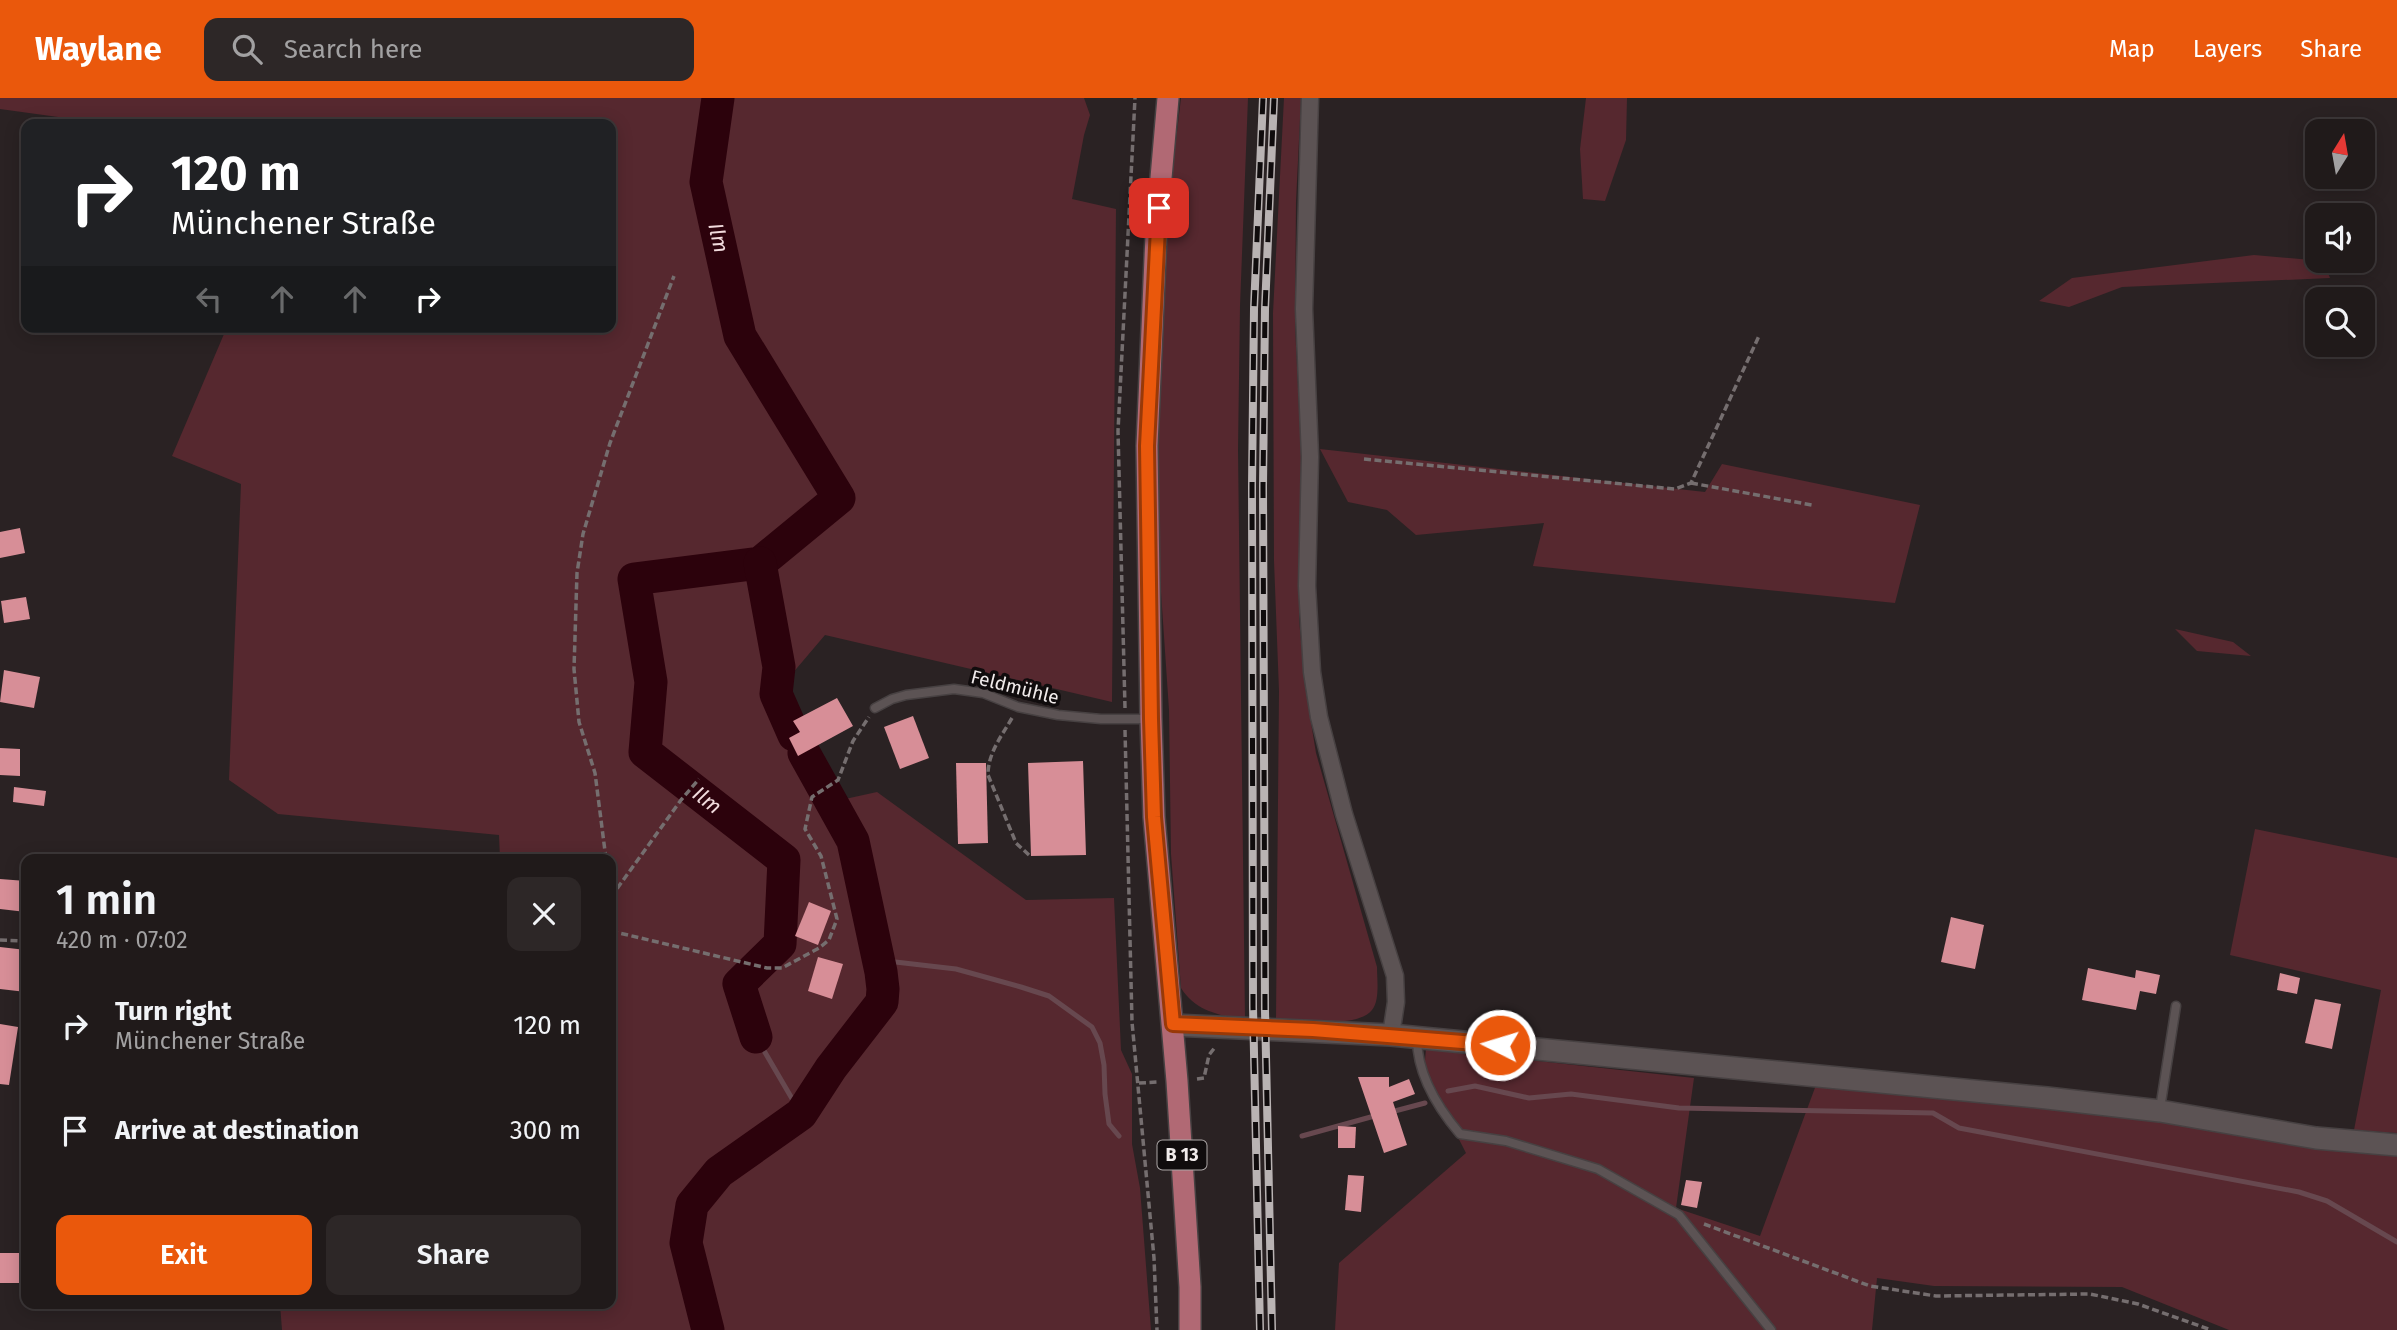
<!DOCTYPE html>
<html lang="en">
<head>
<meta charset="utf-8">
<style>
	body { margin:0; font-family:"Fira Sans",sans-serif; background:#2d2727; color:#f1f3f6; height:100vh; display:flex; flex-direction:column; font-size:26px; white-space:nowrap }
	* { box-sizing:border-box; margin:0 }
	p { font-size:23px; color:#a2a1a2 }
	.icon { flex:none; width:38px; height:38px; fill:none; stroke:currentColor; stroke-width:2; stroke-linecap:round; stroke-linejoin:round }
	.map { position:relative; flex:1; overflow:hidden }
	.details { position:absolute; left:21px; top:756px; width:595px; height:455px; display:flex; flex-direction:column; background:#201a1a; border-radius:14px; box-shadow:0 4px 18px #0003,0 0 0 2px #3d3839 }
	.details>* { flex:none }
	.hud { position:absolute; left:21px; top:21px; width:595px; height:214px; border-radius:14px; box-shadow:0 4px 18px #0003,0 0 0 2px #3d3839; background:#202124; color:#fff; overflow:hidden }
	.needle { width:46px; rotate:11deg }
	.buttons { position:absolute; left:2305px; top:21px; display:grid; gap:14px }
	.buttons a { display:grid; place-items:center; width:70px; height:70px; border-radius:14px; background:#201a1a; box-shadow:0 4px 18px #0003,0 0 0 2px #3d3839; font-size:35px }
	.pin { position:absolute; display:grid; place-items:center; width:60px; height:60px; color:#fff; margin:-30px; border-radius:14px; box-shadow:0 4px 10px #0006 }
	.me { position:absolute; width:77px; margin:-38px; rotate:275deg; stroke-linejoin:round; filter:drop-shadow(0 0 5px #0008) }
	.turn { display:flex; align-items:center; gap:24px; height:147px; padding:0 35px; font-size:32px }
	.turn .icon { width:91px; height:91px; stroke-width:2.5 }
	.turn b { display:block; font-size:49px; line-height:60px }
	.lanes { display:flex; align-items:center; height:66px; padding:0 35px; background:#0003; justify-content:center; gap:35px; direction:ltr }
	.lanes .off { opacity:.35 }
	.round { display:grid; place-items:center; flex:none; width:74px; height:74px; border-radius:14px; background:#2d2727 }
	.headline { display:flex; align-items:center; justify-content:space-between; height:119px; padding:0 35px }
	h1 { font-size:42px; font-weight:600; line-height:52px }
	.cta { display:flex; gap:14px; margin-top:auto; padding:14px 35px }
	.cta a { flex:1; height:80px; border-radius:14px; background:#ea580c; color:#fff; font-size:28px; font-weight:600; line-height:80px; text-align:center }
	.cta a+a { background:#2d2727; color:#f1f3f6 }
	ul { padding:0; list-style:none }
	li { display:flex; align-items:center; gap:21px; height:105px; padding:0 35px }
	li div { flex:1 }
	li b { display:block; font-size:26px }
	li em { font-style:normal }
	header { display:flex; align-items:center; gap:42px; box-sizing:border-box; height:98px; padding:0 35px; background:#ea580c; color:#fff }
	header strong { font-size:33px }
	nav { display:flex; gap:38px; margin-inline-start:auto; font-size:24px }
	.search { width:490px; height:63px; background:#2d2727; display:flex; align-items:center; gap:18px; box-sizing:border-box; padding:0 24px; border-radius:14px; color:#a2a1a2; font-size:26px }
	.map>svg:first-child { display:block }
</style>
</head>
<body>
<header>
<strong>Waylane</strong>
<div class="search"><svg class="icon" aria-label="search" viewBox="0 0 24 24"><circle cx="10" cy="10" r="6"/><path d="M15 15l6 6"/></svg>Search here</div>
<nav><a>Map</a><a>Layers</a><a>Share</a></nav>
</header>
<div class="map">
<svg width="2397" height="1232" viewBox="0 0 2397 1232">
	<rect width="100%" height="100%" fill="#2a2223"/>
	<g fill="#56282f">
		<polygon points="0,0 1084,0 1090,17 1084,37 1072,101 1116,111 1112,604 825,537 780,590 836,703 877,694 1026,802 1114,800 1121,952 1132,976 1132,1046 1140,1090 1151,1232 282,1232 280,1206 611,1206 611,761 500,761 499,737 278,716 229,682 241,386 172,358 227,229 611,229 611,26 109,26 0,11"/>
		<path d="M1181,0h67l-8,208 -2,144 7,570c-25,-5 -49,-8 -64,-32l-10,-134 -2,-144 -11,-162 1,-137 9,-203z"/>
		<path d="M1284,0h17l-5,104 -1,123 6,127 -2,167 6,67 11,67 61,214c0,13 3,33 -5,43 -15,19 -74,10 -96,9l3,-328 -5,-130 -1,-248z"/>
		<polygon points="1586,0 1627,0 1626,42 1605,103 1583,101 1580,51"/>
		<polygon points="2254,157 2323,163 2330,180 2122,189 2069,209 2039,203 2072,180"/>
		<polygon points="1320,351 1705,394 1722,366 1920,407 1895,505 1533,468 1544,425 1416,437 1387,412 1348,404"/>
		<polygon points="2175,531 2233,544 2251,558 2197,553"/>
		<polygon points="2255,731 2397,760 2397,1035 2354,1032 2381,892 2230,857"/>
		<polygon points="1426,951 1694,980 1676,1110 1760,1138 1816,987 2143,1019 2347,1053 2397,1055 2397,1232 2229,1232 2122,1189 1934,1188 1877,1180 1872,1232 1335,1232 1339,1165 1466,1055 1424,973"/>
	</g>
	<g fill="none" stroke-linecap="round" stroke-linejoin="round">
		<g stroke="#67484f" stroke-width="5">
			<polyline points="878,862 956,871 1021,889 1049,898 1092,929 1100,945 1104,967 1105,996 1109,1026 1119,1038"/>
			<polyline points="756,939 801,1016"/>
			<polyline points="1448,993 1475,988 1529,1000 1571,996 1679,1010 1933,1015 1959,1030 2299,1094 2327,1103 2397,1144"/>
			<polyline points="1391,1014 1425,1005"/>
			<polyline points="1302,1038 1378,1017"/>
		</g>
		<g stroke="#2c020c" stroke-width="33">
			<path id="s1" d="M718,0l-12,84 34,154 99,162 -79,65 -126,16 17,103 -6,70 139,108 -4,84 -41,40 17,53"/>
			<polyline points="760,465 779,569 776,596 794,637"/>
			<polyline points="708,1232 686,1145 692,1107 719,1074 801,1016 831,970 882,904 883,891 881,874 853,743 804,655"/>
		</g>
	</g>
	<g fill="#d78e97">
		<polygon points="20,430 25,455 0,460 0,434"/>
		<polygon points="26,499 30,521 4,525 1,503"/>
		<polygon points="4,572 40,579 34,610 0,604"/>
		<polygon points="837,600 853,628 798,658 789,640 800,634 793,623"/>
		<polygon points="913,618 929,660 900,671 884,629"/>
		<polygon points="0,650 20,651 20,678 0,677"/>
		<polygon points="1083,663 1086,757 1031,758 1028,665"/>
		<polygon points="956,665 986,665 988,745 958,746"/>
		<polygon points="14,689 46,693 44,708 13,704"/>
		<polygon points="0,781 26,783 26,814 0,811"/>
		<polygon points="809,804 831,813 818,847 795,838"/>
		<polygon points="1951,819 1984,827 1975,871 1941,864"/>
		<polygon points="0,849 26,852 26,894 0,891"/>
		<polygon points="818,859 843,866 832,901 808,893"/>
		<polygon points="2088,870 2135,880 2136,872 2160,877 2156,896 2140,893 2136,912 2082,902"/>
		<polygon points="2280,875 2300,880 2297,896 2277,892"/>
		<polygon points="2315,901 2341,906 2332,951 2305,945"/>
		<polygon points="0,926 18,929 9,987 0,986"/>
		<polygon points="1358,979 1389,979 1389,989 1409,981 1415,996 1393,1004 1407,1047 1384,1055"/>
		<polygon points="1338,1028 1356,1029 1355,1050 1338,1050"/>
		<polygon points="1348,1077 1364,1078 1361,1114 1345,1112"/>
		<polygon points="1686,1082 1702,1084 1697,1110 1681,1107"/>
		<rect x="0" y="1155" width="26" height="30"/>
	</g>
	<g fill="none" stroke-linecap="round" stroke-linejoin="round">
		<defs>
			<g id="service">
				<polyline points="875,610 892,601 906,597 954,591 983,595 1018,609 1058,617 1101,621 1148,621"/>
				<path d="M1417,940c0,36 21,70 43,96l46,7 92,28 81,46 92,115"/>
				<polyline points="2160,1011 2176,908"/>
			</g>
			<polyline id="minor" points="1310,0 1304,211 1310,359 1307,488 1312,574 1319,619 1344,716 1395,878 1396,904 1391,937"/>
			<polyline id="tertiary" points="1173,927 1391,937 2047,1000 2160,1013 2316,1040 2397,1047"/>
			<polyline id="primary" points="1168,0 1156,137 1147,348 1151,621 1154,719 1177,983 1190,1189 1190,1232"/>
		</defs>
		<use href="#service" stroke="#474142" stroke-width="11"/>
		<use href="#minor" stroke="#474142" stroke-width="19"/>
		<use href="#tertiary" stroke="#474142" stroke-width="24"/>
		<use href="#primary" stroke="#474142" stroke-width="24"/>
		<g stroke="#756e6f" stroke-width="3.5" stroke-dasharray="7 3.5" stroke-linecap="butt">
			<polyline points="1364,361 1675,391 1691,385 1759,238"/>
			<polyline points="1691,385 1812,407"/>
			<polyline points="1125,610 1118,333 1135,0"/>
			<path d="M1012,620c-11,19 -24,35 -24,57l28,68 13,12"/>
			<polyline points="1125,632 1132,924 1154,1160 1157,1232"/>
			<polyline points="606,761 595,675 579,624 574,571 577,475 583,436 610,345 674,178"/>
			<polyline points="611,799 681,702 699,681"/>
			<polyline points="611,833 767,870 782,870 819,850 829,842 837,821 821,758 805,731 812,699 838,682 853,643 869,619"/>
			<polyline points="0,842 26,843"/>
			<polyline points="1197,981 1204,980 1209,957 1216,948"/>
			<polyline points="1139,985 1158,984"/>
			<polyline points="1704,1126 1870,1188 1936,1198 2090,1196 2138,1206 2211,1232"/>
		</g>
		<use href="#service" stroke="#5c5354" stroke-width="8"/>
		<use href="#minor" stroke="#5c5354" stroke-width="16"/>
		<use href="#tertiary" stroke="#5c5354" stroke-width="21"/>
		<use href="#primary" stroke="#b16974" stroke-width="21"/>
		<defs>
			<g id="rail">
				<polyline points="1260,1232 1253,909 1252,388 1254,211 1263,0"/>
				<polyline points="1272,1232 1265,913 1263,388 1265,211 1274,0"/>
			</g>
		</defs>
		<use href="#rail" stroke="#b9b3b3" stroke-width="8"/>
		<use href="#rail" stroke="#100c0d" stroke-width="5" stroke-dasharray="16" stroke-linecap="butt"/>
	</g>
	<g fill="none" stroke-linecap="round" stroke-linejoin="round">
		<defs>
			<polyline id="route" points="1159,110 1147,348 1151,621 1154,719 1173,926 1313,932 1500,947"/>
		</defs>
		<use href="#route" stroke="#983908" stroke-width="18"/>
		<use href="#route" stroke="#ea580c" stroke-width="12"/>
	</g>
	<g text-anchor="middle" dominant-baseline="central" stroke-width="7" stroke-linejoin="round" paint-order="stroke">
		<rect fill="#100c0d" stroke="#ada8a8" stroke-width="2" x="1157.5" y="1042.5" width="49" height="29" rx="5"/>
		<g font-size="18" font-weight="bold" fill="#f0ebeb">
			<text x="1182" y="1057">B 13</text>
		</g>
		<g font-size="19" fill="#f0ebeb" stroke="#100c0d">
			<text transform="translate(1015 589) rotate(14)">Feldmühle</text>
		</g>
		<g font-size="21" font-style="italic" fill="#f1dbdd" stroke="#100c0d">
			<text stroke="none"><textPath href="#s1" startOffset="142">Ilm</textPath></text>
			<text stroke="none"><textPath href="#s1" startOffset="915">Ilm</textPath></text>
		</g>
	</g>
</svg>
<div class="buttons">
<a><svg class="needle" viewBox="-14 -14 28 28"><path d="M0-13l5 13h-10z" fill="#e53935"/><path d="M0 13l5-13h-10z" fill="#a2a1a2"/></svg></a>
<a><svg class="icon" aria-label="sound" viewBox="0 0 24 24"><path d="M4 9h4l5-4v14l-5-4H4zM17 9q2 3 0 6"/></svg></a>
<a><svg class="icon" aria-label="search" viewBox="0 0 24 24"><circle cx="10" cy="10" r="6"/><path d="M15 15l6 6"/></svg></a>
</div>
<div class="pin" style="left:1159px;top:110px;background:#d93025"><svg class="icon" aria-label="arrive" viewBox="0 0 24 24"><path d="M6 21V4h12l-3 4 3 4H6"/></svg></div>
<svg class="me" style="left:1500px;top:947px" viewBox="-20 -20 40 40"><circle r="17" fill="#ea580c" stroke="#fff" stroke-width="3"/><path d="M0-11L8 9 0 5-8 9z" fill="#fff"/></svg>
<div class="hud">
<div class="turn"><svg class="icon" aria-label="right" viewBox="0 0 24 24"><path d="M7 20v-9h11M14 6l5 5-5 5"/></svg><div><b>120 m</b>Münchener Straße</div></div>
<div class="lanes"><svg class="icon off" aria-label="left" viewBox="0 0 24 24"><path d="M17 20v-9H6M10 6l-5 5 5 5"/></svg><svg class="icon off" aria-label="ahead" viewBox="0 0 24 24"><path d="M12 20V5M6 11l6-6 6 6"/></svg><svg class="icon off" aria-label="ahead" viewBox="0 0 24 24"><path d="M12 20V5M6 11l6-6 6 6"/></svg><svg class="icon" aria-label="right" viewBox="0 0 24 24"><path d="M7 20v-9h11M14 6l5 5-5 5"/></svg></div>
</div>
<section class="details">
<div class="headline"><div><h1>1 min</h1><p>420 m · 07:02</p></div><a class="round"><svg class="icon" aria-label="close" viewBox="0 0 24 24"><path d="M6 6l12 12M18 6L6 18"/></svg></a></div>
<ul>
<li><svg class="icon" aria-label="right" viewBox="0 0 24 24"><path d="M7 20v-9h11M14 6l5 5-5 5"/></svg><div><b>Turn right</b><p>Münchener Straße</p></div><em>120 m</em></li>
<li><svg class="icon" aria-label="arrive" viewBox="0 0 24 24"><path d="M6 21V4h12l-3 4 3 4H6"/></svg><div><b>Arrive at destination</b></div><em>300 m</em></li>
</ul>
<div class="cta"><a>Exit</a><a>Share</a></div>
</section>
</div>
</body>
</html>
